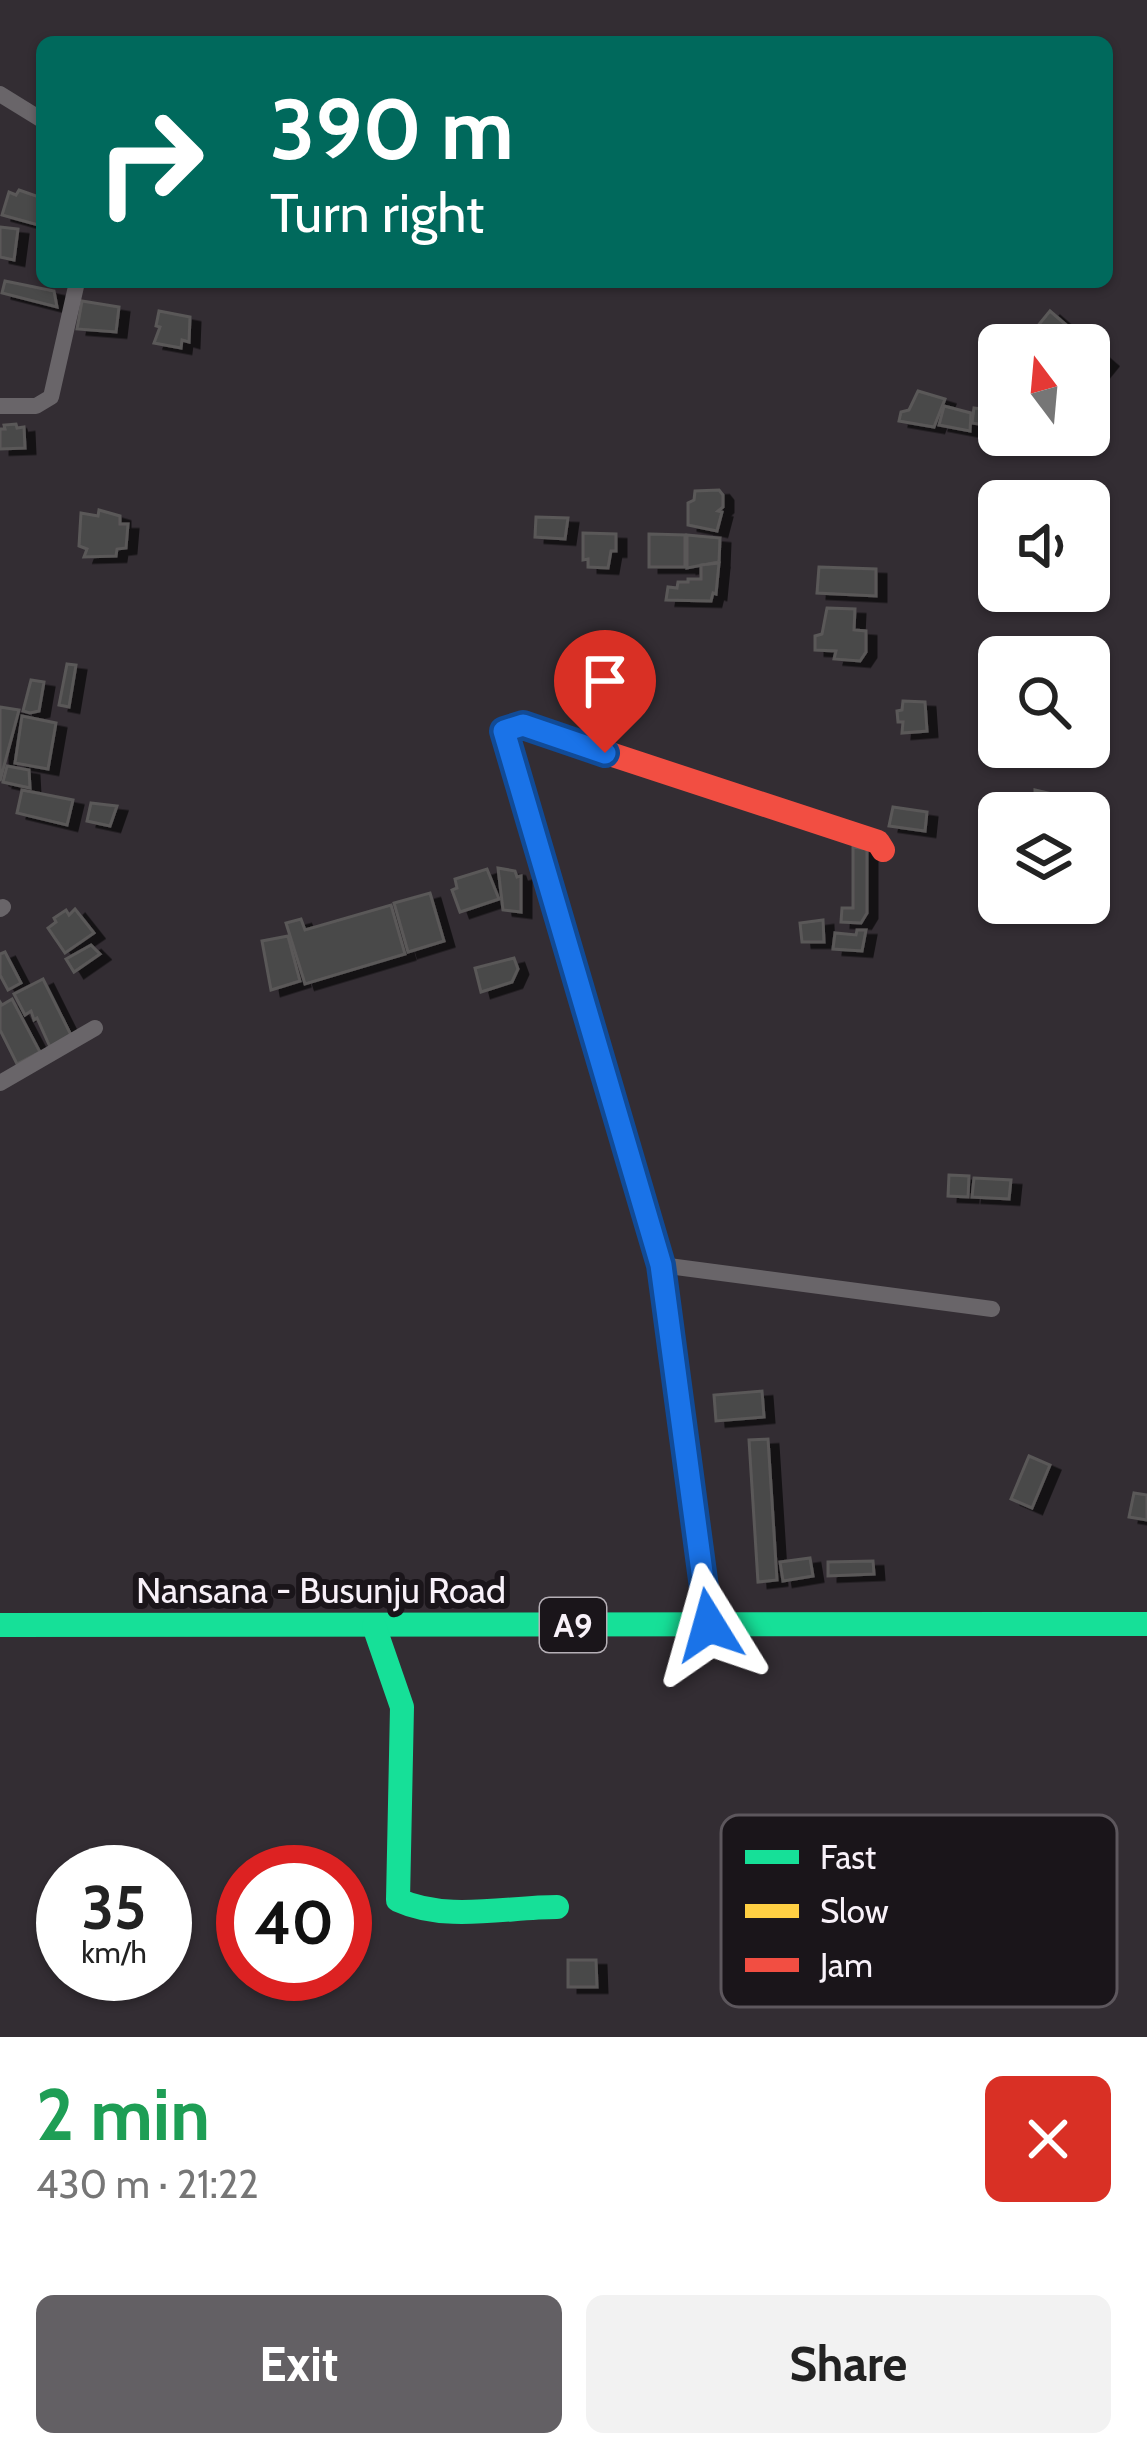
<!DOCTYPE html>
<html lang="en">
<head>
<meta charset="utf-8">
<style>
	body { margin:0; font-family:Cabin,sans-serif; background:#f2f2f2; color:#222; height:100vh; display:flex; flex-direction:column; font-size:45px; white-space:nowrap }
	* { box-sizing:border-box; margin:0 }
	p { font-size:39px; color:#767676 }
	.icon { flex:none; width:66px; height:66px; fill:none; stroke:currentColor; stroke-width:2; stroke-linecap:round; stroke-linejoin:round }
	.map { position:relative; height:2037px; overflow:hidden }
	.sheet { display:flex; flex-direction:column; background:#fff; flex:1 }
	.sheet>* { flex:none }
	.top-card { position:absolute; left:36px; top:36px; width:1077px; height:252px; border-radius:18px; box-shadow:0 3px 9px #0004; background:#00695c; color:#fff; overflow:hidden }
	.needle { width:78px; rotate:344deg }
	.tools { position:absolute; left:978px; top:324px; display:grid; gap:24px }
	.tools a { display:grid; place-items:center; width:132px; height:132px; border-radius:18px; background:#fff; box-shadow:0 3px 9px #0004; font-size:60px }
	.speed { position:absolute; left:36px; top:1845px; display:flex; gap:24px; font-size:60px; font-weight:700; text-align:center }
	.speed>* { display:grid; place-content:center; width:156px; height:156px; border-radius:50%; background:#fff; box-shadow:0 3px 9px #0004; line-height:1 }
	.speed small { font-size:30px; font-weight:400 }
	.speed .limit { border:18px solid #d22; background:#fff; color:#111 }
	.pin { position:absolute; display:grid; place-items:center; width:102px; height:102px; color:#fff; margin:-123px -51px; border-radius:50% 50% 50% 0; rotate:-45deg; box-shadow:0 0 12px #0007 }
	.pin .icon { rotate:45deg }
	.me { position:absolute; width:132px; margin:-66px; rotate:352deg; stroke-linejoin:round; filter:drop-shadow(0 0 9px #0008) }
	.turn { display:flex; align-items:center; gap:42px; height:252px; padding:0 36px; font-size:54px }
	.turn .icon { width:156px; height:156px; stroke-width:2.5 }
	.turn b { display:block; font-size:84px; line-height:102px }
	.round { display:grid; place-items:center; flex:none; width:126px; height:126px; border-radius:18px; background:#f2f2f2 }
	.head { display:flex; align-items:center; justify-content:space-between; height:204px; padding:0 36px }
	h1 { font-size:72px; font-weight:700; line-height:90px; color:#1e9e55 }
	.button { display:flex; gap:24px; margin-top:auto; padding:24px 36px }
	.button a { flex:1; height:138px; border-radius:18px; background:#636064; color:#fff; font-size:48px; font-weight:700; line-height:138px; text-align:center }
	.button a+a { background:#f2f2f2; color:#222 }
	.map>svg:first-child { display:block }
</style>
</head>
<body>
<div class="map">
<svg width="1147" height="2037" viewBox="0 0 1147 2037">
	<defs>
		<filter id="shadow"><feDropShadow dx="10" dy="5.5" stdDeviation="0" flood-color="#0009"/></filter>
	</defs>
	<rect width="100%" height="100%" fill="#332d33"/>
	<g fill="#4a494a" stroke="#5a5858" stroke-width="3" filter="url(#shadow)">
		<polygon points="19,190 42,198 42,226 2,215 9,192 16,195"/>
		<polygon points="0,227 18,229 14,260 0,257"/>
		<polygon points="5,281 54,291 57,307 2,293"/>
		<polygon points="82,301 119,307 116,332 77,329"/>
		<polygon points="159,311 190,317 189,342 182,340 181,348 154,343 160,327 156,326"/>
		<polygon points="1050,311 1108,361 1094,378 1089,373 1089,345 1056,345 1036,328"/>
		<polygon points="918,391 945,399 934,427 899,421 901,412 909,410"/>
		<polygon points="944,406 971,413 970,431 939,425"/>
		<polygon points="974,408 999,411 999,427 972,423"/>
		<polygon points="16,424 17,428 24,427 25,448 0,449 0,429 5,429 4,425"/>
		<polygon points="719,490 723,495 723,507 718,511 722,512 717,531 688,525 688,503 694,500 695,491"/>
		<polygon points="99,510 120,516 120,524 128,524 126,548 117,549 116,556 84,557 87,549 79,546 81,513 98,516"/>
		<polygon points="536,517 568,518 565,539 535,537"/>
		<polygon points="583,533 616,534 616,551 611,551 608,568 588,567 588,559 583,560"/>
		<polygon points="649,534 685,535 685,567 649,567"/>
		<polygon points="687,535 720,538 719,562 687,568"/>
		<polygon points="719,563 716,594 713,593 711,601 666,600 668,587 677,588 678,582 688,582 688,579 701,579 701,565"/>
		<polygon points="819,567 876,569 876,596 817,593"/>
		<polygon points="827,608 855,609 854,630 866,631 866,652 860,661 834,659 836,651 815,650 815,636 822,634"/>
		<polygon points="67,664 76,665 69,707 59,705"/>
		<polygon points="31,680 44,682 39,711 30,713 23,711"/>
		<polygon points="903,701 925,702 927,731 902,733 903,722 898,722 897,711 902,710"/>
		<polygon points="0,707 19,710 0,781"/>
		<polygon points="22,716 56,723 48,769 15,763"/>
		<polygon points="7,766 29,770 30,788 3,782"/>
		<polygon points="22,790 73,800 67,825 17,813"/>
		<polygon points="1035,790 1070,798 1067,810 1035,804"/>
		<polygon points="91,803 117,806 110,826 87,821"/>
		<polygon points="893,807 927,812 925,831 889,826"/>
		<polygon points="853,847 867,849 867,913 861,923 841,922 842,908 853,908"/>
		<polygon points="498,868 515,871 517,877 521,876 521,912 503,910"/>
		<polygon points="487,869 499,899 460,912 452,890 457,888 455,879"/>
		<polygon points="430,893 444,941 408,952 394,903"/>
		<polygon points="391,905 405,954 305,984 286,923 301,919 305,930"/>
		<polygon points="75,909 94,933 65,953 48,928 56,922 54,918 66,910 69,915"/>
		<polygon points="823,920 824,942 802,942 800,923"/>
		<polygon points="857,930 866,930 862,951 833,949 835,933 856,935"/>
		<polygon points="288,936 300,981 271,990 262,941"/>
		<polygon points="91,945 100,954 74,972 66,959"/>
		<polygon points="5,952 21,983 8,990 0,975 0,954"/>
		<polygon points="514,958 518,969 512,982 481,992 475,968"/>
		<polygon points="43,979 71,1035 50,1047 37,1018 34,1020 31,1011 25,1015 14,994"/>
		<polygon points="12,999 40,1052 17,1064 0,1030 0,1002 2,1005"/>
		<polygon points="949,1175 969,1176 968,1197 948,1196"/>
		<polygon points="974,1178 1011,1180 1009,1199 972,1197"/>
		<polygon points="762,1391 764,1417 716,1421 714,1395"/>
		<polygon points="768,1439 777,1580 758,1582 749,1440"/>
		<polygon points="1029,1456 1050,1465 1032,1508 1011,1499"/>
		<polygon points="1134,1493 1147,1495 1147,1520 1129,1517"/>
		<polygon points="810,1558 813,1576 783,1581 780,1562"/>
		<polygon points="873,1561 874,1574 828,1576 828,1562"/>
		<polygon points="568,1960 596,1960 597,1987 568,1987"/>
	</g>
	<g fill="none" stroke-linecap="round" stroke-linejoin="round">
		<g stroke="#696569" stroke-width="16">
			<polyline points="0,94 42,120"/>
			<polyline points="0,406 36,406 51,397 77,282"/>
			<polyline points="0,909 3,907"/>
			<polyline points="0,1083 95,1028"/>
			<polyline points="661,1265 992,1309"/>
		</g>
		<g stroke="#16e098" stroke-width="24">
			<polyline points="0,1625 1147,1624"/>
			<path d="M374,1626l28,81 -4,193c48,22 108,7 159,7"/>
		</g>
		<polyline stroke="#ffcf43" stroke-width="24" points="610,754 523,725 504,731 661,1265 709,1625"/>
		<polyline stroke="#f24e42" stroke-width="24" points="610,754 878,842 883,850"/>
	</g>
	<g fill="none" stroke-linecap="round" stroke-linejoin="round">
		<defs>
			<polyline id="route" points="605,753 523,725 504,731 661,1265 709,1625"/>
		</defs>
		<use href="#route" stroke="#114b97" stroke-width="30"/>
		<use href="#route" stroke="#1a73e8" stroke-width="21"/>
	</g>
	<g text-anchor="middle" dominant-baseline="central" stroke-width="12" stroke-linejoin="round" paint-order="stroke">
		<rect fill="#1a151a" stroke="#b5afb6" stroke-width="3" x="540" y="1598" width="66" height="54" rx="9"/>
		<g font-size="33" font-weight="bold" fill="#f8f1f9">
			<text x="573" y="1625">A9</text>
		</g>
		<g font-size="36" fill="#f8f1f9" stroke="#1a151a">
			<text x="321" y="1590">Nansana - Busunju Road</text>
		</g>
	</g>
	<rect x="721" y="1815" width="396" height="192" rx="18" fill="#1a151a" stroke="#5d575d" stroke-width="3"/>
	<rect x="745" y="1850" width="54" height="14" fill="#16e098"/>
	<rect x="745" y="1904" width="54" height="14" fill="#ffcf43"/>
	<rect x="745" y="1958" width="54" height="14" fill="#f24e42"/>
	<g font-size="33" fill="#f8f1f9">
		<text x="820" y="1869">Fast</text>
		<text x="820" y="1923">Slow</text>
		<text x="820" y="1977">Jam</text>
	</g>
</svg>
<div class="tools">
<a><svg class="needle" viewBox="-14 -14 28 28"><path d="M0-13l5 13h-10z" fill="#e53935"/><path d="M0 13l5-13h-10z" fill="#767676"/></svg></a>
<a><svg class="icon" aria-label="sound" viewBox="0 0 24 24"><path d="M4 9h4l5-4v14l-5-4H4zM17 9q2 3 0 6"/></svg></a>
<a><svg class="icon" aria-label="search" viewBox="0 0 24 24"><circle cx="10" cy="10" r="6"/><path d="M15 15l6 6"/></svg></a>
<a><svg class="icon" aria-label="layers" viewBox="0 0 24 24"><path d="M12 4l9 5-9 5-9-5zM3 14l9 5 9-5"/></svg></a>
</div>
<div class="speed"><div>35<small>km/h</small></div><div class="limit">40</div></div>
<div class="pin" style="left:605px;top:753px;background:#d93025"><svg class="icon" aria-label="arrive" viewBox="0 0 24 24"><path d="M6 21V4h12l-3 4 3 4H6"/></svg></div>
<svg class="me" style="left:709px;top:1625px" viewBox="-20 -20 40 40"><path d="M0-17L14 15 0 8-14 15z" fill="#1a73e8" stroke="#fff" stroke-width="4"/></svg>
<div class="top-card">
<div class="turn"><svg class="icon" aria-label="right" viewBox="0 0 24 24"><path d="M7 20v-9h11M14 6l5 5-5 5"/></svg><div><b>390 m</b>Turn right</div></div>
</div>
</div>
<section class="sheet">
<div class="head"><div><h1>2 min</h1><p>430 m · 21:22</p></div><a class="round" style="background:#d93025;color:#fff"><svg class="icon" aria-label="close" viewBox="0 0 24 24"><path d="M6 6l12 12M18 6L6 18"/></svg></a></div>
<div class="button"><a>Exit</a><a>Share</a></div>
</section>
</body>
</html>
